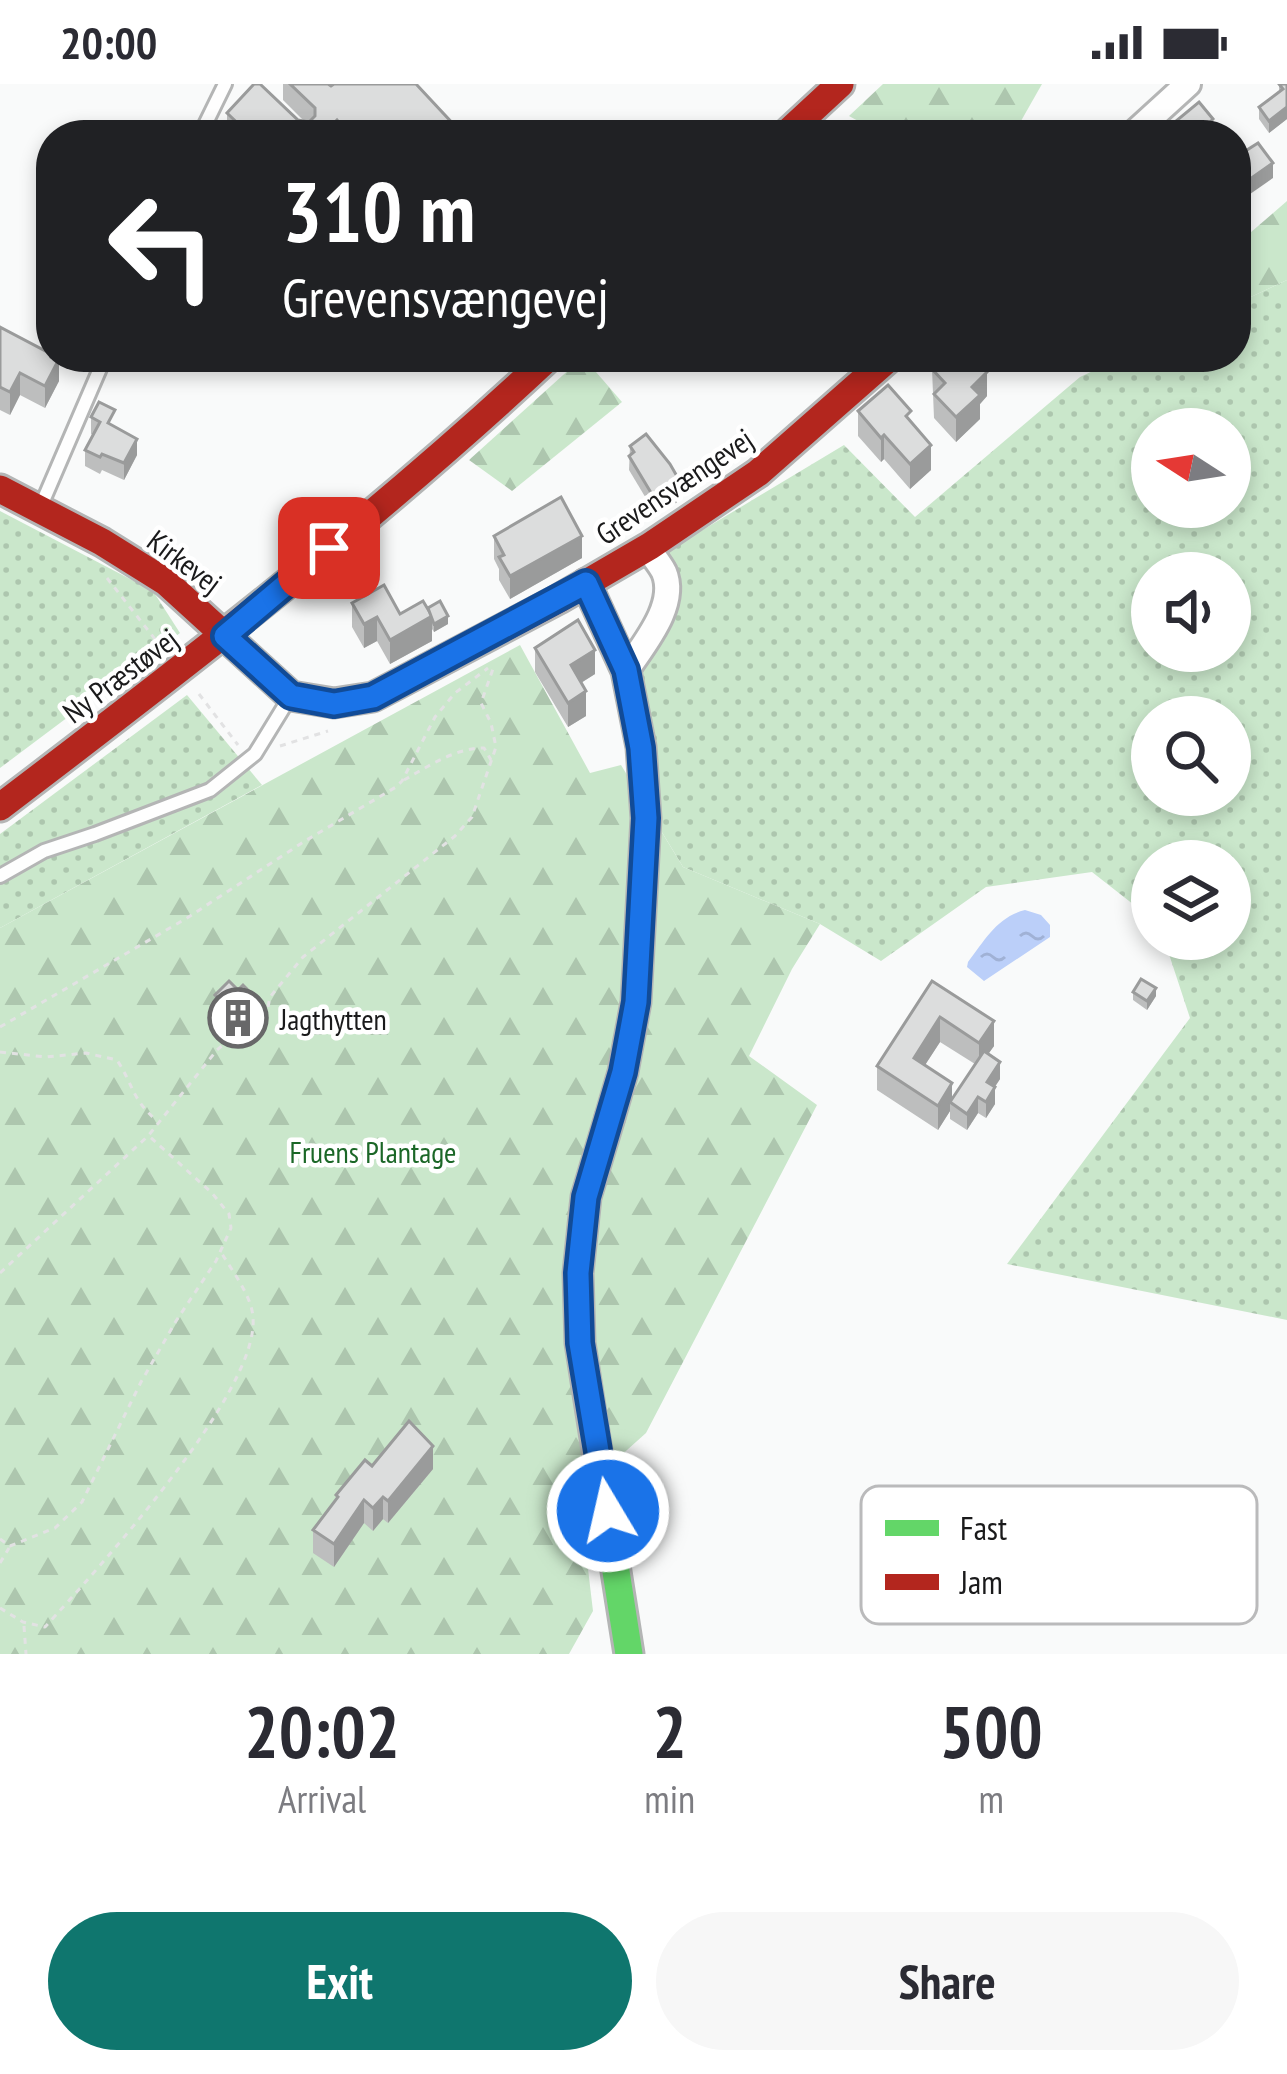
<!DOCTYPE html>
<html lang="en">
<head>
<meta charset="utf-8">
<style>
	body { margin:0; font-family:"PT Sans Narrow",sans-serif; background:#f7f7f7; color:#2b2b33; height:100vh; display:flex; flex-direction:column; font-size:45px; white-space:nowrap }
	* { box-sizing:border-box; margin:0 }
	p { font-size:39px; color:#7c7c81 }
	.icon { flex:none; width:66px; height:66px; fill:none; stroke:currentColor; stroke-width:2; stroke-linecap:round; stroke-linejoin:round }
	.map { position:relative; height:1570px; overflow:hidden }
	.sheet { display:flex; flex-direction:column; background:#fff; flex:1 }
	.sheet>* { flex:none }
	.top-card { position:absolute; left:36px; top:36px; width:1215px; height:252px; border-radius:48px; box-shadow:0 6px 18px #0003; background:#202124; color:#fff; overflow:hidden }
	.needle { width:78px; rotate:282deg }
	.fabs { position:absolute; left:1131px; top:324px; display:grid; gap:24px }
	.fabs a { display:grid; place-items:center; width:120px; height:120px; border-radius:50%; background:#fff; box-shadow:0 6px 18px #0003; font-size:60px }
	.pin { position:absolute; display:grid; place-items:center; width:102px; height:102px; color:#fff; margin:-51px; border-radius:24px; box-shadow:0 6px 18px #0006 }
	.me { position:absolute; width:132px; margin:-66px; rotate:351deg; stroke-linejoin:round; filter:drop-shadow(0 0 9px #0008) }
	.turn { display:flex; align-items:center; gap:42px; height:252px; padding:0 48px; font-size:54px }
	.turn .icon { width:156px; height:156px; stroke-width:2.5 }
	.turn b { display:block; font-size:84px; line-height:102px }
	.eta { display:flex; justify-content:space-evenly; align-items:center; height:204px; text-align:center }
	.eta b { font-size:72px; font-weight:600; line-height:84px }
	.button { display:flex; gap:24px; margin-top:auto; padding:24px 48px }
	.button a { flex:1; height:138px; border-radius:72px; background:#0f766e; color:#fff; font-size:48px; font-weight:600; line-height:138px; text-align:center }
	.button a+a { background:#f7f7f7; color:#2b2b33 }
	.status { display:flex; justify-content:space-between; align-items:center; height:84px; padding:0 60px; background:#fff; direction:ltr }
	.status svg { height:33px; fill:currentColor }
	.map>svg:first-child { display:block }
</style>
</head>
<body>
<div class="status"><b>20:00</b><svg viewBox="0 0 49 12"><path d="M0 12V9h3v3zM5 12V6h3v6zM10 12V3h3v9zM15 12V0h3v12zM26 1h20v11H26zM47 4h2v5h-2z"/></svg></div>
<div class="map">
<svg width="1287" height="1570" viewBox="0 0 1287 1570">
	<defs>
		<pattern id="grass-dots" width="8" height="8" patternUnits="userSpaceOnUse" patternTransform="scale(3)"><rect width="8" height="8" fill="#cae7cb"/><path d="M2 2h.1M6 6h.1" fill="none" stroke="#adc6ae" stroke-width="1.8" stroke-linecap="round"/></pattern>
		<pattern id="forest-firs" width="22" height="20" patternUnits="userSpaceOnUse" patternTransform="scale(3)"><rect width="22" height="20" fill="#cae7cb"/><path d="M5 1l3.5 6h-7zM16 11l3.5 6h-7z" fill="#adc6ae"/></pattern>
		<pattern id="water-ripples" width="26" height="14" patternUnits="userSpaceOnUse" patternTransform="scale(3)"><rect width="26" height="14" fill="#bbcff9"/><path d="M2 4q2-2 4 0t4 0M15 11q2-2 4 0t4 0" fill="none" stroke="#a0b1d5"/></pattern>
	</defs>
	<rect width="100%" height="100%" fill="#f9fafa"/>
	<g fill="url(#grass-dots)" fill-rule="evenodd">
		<path d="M1287,196v1040l-280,-56 183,-246 -26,-79h66v-78h-78v58l-60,-47 -106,15 -105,74 -61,-37 -137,-57 -26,-43 -23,-149 38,-67 -11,-53 183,-110 71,72 165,-140 43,-20h113v-53zM1152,345h78v78h-78zM1152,489h78v78h-78zM1152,633h78v78h-78z"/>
		<polygon points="0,427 153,507 180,549 0,684"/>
		<polygon points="187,611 262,701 0,844 0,750"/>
	</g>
	<g fill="url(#forest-firs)">
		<polygon points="883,0 1042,0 1013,51 884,51 849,32"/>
		<polygon points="1287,117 1287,196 1236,220 1236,161"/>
		<polygon points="583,273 622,318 512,407 469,376"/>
		<polygon points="520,561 590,689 621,681 683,783 820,840 792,885 749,972 817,1021 646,1349 579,1409 593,1527 569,1570 0,1570 0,844"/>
	</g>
	<path fill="url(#water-ripples)" d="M1025,826l16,5 9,10v12l-66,44 -17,-14 1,-5c17,-22 29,-45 57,-52z"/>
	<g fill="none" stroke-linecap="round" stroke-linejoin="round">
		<defs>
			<g id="lane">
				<polyline points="200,51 225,0"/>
				<polyline points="40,424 105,273"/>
				<polyline points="0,792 44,767 95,750 210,706 255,670 290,613"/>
			</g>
			<g id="street">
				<polyline points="1132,51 1188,0"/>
				<path d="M626,587c17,-26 52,-66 38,-99 -4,-8 -12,-17 -17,-25"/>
			</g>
			<polyline id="fast" points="610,1033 586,1113 578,1189 580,1259 629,1570"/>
			<g id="jam">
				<polyline points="785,51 840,0"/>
				<polyline points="0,405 102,458 166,498 291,612 334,619 373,613 559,515 650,462 758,389 890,273"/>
				<polyline points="586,499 626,587 641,663 646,734 636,918 623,988 610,1033"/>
				<path d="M0,723c188,-143 376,-288 549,-450"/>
			</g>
		</defs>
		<use href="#lane" stroke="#b4b5b5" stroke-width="18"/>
		<use href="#street" stroke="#b4b5b5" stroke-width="30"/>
		<use href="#fast" stroke="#b4b5b5" stroke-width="33"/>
		<use href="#jam" stroke="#b4b5b5" stroke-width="33"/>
		<g stroke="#e2e2e3" stroke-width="3" stroke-dasharray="6 6" stroke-linecap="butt">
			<polyline points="107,494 158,559"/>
			<polyline points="199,610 238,661"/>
			<polyline points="280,662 328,647"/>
			<path d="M404,696c25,-14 51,-32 80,-32l7,12"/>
			<polyline points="0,943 187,834 305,757 396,703 402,697 435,633 455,609 488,584"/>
			<path d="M0,968l46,5 40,-4 31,7c17,26 14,38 40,61"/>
			<polyline points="0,1189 148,1052 217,966 232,953 259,945 266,933 270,913 303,873 455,752 472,733 496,663 491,639 481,619 494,582"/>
			<polyline points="0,1455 10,1462 55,1444 82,1418 141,1298 176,1237 216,1177 231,1144 229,1130 212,1109 149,1052"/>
			<polyline points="0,1479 9,1464"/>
			<path d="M0,1524l23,14 22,5c52,-57 214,-235 208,-309 -1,-22 -21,-47 -32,-66"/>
			<polyline points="24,1542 26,1570"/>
		</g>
		<use href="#lane" stroke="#fefefe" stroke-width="12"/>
		<use href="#street" stroke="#fefefe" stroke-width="24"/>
		<use href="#fast" stroke="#63d668" stroke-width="27"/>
		<use href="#jam" stroke="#b3261e" stroke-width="27"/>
	</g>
	<g fill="#bdbebe" fill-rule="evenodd">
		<polygon points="283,0 328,0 456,51 227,51 227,29 304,37 283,16"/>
		<polygon points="1279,0 1287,0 1287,35 1269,49 1259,35 1259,23 1279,8"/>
		<polygon points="0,243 59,297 45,324 20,311 10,331 0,326"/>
		<polygon points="932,285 987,312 980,320 980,335 956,358 934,334"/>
		<polygon points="858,327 911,337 931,386 910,405 884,375 881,378 858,352"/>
		<polygon points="91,333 115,343 137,371 124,396 102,386 100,390 85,382 85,366 93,351 91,350"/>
		<polygon points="630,362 682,415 656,431 629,386"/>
		<polygon points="494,452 582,474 510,515 499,496 499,485 494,475"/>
		<polygon points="352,519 400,530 428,524 448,540 434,548 432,545 432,557 390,580 377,557 364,564 352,543"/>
		<polygon points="535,564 595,590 581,599 586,632 568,643 535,588"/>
		<path d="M932,897l62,65 -6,8 12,25 -5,8v17l-9,14 -8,-5 -11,17 -17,-11v-8l-12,19 -61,-40v-24zM940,958l35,22 -23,35 -27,-34z"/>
		<polygon points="1133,908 1156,912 1147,926 1133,916"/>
		<polygon points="215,911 257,931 241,947 238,944 235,947 215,927"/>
		<polygon points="372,1382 433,1385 388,1439 383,1435 373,1447 364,1439 334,1483 313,1469 313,1446 336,1416 336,1411"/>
	</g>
	<g fill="#9a9b9b">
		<polygon points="1287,23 1287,35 1269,49 1269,37"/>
		<polygon points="337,36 337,51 323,51"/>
		<polygon points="396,41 396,51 384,51"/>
		<polygon points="1273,79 1273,94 1243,115 1243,100"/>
		<polygon points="1241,97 1241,112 1236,116 1236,101"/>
		<polygon points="59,275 59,297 45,324 45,302"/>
		<polygon points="987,288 987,312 980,320 980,335 956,358 956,333 972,303"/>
		<polygon points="20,289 20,311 10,331 10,308"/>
		<polygon points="884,351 884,375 881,378 881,354"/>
		<polygon points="137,355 137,371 124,396 124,379"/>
		<polygon points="931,361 931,386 910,405 910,380"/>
		<polygon points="682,401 682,415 656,431 656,417"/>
		<polygon points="582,452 582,474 510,515 510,492"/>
		<polygon points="432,532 432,557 390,580 390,556"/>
		<polygon points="448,532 448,540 434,548 434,540"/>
		<polygon points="377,533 377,557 364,564 364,540"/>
		<polygon points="595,566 595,590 571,605 571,581"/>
		<polygon points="586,607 586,632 568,643 568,619"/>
		<polygon points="1156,904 1156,912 1147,926 1147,917"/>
		<polygon points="257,915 257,931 241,947 241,931"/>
		<polygon points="940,933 940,958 914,998 914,974"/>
		<polygon points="994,937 994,962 979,983 979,959"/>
		<polygon points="1000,978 1000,995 987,1014 987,998"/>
		<polygon points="952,999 952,1020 950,1018 950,1027 938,1046 938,1022"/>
		<polygon points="995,1003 995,1020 986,1034 986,1018"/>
		<polygon points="978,1013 978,1029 967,1046 967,1030"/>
		<polygon points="433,1362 433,1385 388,1439 388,1417"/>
		<polygon points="383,1413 383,1435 373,1447 373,1424"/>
		<polygon points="364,1416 364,1439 334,1483 334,1460"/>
	</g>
	<g fill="#dcdddd" stroke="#9a9b9b" stroke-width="3">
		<polygon points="254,0 260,0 298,36 309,38 315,32 315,24 290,0 328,0 331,2 334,0 416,0 456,43 447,51 405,51 396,41 384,51 350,51 337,36 323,51 250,51 227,29"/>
		<polygon points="1279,0 1287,0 1287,23 1269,37 1259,23 1283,5"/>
		<polygon points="1199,18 1213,35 1211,37 1222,51 1169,51 1181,42 1176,37"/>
		<polygon points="1258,59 1273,79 1243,100 1241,97 1236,101 1236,68 1239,71"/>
		<polygon points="0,243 51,270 51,273 59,275 45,302 20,289 10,308 0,303"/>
		<polygon points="945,273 973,273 987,288 972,303 980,311 956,333 934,310 945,299 932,285"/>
		<polygon points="888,301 911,327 906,332 931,361 910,380 884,351 881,354 858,327"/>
		<polygon points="99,318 115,326 108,339 137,355 124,379 102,370 100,373 85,366 100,338 91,333"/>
		<polygon points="646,350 670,380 682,401 656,417 629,372 634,368 630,362"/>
		<polygon points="561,413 582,452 510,492 499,473 504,471 494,452"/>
		<polygon points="384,501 400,530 423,517 432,532 390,556 377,533 364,540 352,519"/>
		<polygon points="440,517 448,532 434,540 428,524"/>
		<polygon points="578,536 595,566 571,581 586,607 568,619 535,564"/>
		<polygon points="1141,895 1156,904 1147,917 1133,908"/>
		<polygon points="229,897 238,906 243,901 257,915 241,931 238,928 235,930 215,911"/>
		<polygon points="932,897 994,937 979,959 940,933 914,974 952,999 938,1022 877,982"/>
		<polygon points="984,967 1000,978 987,998 995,1003 986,1018 978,1013 967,1030 950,1018"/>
		<polygon points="409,1337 433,1362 388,1417 383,1413 373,1424 364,1416 334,1460 313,1446 338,1413 336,1411 365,1376 372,1382"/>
	</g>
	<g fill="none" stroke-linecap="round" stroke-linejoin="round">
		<defs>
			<polyline id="route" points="329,464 225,552 291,612 334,620 373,613 586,499 626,586 641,664 646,734 636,918 623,988 586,1113 578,1189 580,1259 608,1427"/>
		</defs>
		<use href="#route" stroke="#114b97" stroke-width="30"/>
		<use href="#route" stroke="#1a73e8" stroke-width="21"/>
	</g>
	<defs>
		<symbol id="building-ring" viewBox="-11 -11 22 22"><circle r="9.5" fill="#fff" stroke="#686869" stroke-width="1.5"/><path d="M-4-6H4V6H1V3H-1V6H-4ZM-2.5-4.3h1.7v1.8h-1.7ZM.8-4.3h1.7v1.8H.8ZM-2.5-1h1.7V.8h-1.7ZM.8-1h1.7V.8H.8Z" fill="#686869"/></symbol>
	</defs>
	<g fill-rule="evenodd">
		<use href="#building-ring" x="205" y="901" width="66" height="66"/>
	</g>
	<g text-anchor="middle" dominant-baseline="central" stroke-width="9" stroke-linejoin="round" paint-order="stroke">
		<g font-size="30" fill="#1a1a1b" stroke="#fff">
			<text transform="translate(674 402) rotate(-34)">Grevensvængevej</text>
			<text transform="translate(185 477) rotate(37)">Kirkevej</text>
			<text transform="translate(120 591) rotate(-37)">Ny Præstøvej</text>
		</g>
		<g font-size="30" fill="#1a1a1b" stroke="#fff" text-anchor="start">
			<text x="280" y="934">Jagthytten</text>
		</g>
		<g font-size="30" fill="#1b6727" stroke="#fff">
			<text x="373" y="1067">Fruens Plantage</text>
		</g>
	</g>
	<rect x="861" y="1402" width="396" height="138" rx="18" fill="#fff" stroke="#bababb" stroke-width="3"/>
	<rect x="885" y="1436" width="54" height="16" fill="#63d668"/>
	<rect x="885" y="1490" width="54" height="16" fill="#b3261e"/>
	<g font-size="33" fill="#1a1a1b">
		<text x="960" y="1456">Fast</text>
		<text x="960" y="1510">Jam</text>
	</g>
</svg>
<div class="fabs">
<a><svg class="needle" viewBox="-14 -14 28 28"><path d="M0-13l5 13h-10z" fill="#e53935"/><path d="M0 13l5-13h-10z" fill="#7c7c81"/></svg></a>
<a><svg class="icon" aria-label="sound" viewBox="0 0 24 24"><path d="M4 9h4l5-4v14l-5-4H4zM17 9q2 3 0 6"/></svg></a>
<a><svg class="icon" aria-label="search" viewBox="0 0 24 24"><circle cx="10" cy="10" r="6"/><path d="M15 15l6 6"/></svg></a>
<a><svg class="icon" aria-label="layers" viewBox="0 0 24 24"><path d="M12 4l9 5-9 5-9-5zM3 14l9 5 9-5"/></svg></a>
</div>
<div class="pin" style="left:329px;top:464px;background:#d93025"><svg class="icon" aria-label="arrive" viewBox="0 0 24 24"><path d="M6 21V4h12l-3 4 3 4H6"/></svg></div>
<svg class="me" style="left:608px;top:1427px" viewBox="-20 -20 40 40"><circle r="17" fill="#1a73e8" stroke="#fff" stroke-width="3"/><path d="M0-11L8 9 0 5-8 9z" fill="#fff"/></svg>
<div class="top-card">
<div class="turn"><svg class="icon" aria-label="left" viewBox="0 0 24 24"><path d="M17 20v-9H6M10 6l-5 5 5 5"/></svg><div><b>310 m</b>Grevensvængevej</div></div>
</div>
</div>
<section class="sheet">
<div class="eta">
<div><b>20:02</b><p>Arrival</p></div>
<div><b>2</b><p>min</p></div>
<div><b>500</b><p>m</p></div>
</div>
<div class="button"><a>Exit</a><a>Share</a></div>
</section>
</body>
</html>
